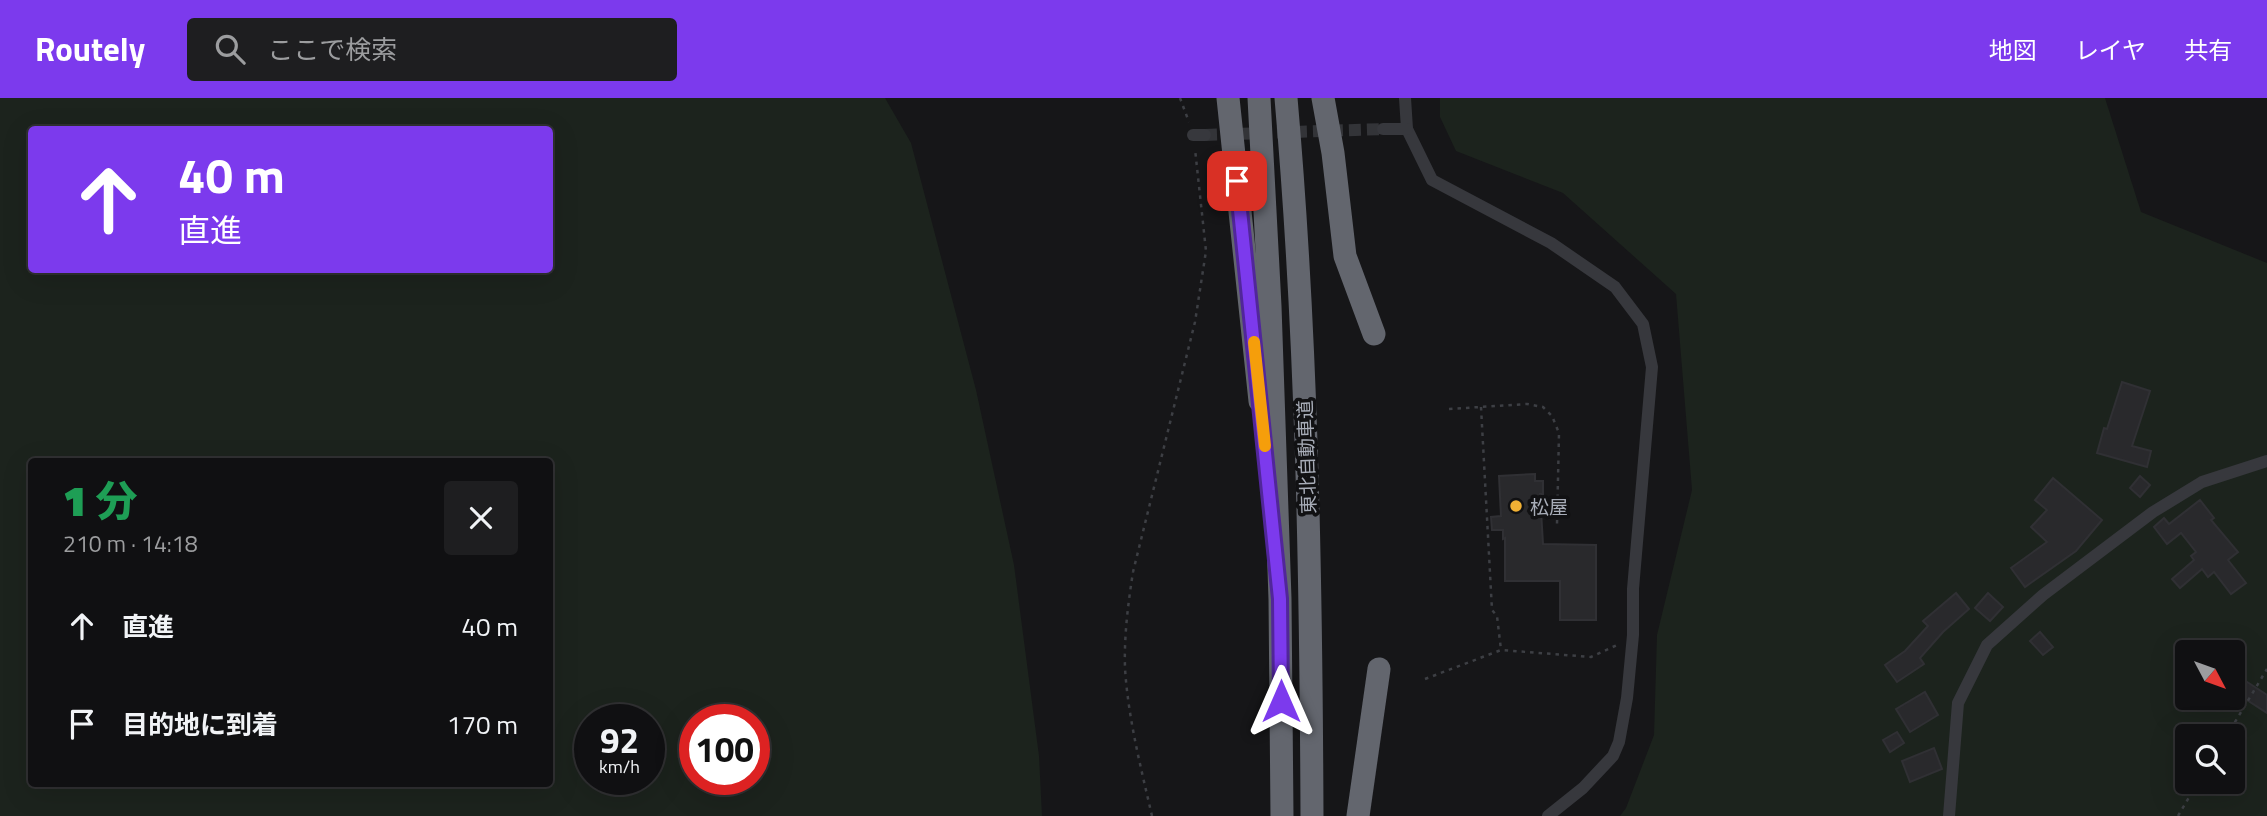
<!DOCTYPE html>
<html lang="ja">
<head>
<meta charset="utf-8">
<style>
	body { margin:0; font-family:"Titillium Web","Noto Sans JP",sans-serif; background:#1e1e20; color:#f1f3f6; height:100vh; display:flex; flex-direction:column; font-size:26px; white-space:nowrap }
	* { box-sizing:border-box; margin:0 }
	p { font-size:23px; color:#9c9d9f }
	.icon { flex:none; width:38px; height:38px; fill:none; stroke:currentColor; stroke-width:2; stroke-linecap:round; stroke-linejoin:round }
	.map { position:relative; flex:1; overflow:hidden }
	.panel { position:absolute; left:28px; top:360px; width:525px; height:329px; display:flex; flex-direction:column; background:#101012; border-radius:7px; box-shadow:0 7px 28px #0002,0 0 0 2px #303032 }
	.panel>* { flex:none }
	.top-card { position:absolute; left:28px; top:28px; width:525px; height:147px; border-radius:7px; box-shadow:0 7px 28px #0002,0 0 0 2px #303032; background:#7c3aed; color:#fff; overflow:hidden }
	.needle { width:46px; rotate:131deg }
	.controls { position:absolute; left:2175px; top:542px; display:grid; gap:14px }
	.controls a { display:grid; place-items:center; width:70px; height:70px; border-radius:7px; background:#101012; box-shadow:0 7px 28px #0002,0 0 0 2px #303032; font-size:35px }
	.speed { position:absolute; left:574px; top:606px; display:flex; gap:14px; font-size:35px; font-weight:700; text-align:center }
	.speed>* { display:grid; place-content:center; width:91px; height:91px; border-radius:50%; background:#101012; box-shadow:0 7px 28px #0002,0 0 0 2px #303032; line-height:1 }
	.speed small { font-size:18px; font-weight:400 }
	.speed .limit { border:10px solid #d22; background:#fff; color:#111 }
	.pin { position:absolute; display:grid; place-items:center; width:60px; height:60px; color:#fff; margin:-30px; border-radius:14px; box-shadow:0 4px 10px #0006 }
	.me { position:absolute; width:77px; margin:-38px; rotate:0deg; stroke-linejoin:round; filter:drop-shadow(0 0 5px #0008) }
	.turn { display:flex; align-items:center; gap:24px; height:147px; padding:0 35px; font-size:32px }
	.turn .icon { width:91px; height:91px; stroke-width:2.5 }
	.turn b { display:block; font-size:49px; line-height:60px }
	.round { display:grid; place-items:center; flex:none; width:74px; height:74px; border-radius:7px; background:#1e1e20 }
	.overview { display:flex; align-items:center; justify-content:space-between; height:119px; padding:0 35px }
	h1 { font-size:42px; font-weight:800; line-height:52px; color:#1e9e55 }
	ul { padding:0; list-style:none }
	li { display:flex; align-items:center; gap:21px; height:98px; padding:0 35px }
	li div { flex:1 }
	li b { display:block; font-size:26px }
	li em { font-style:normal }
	header { display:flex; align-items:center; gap:42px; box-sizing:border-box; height:98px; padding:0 35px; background:#7c3aed; color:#fff }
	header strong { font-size:33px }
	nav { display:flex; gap:38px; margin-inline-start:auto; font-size:24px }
	.search { width:490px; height:63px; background:#1e1e20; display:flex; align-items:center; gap:18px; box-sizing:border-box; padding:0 24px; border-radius:7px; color:#9c9d9f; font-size:26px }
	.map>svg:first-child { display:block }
</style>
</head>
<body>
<header>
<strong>Routely</strong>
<div class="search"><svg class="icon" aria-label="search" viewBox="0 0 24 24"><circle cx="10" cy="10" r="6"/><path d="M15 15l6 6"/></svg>ここで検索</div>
<nav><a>地図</a><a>レイヤ</a><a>共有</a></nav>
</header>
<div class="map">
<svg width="2267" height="718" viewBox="0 0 2267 718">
	<rect width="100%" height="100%" fill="#161618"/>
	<g fill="#1c231d" fill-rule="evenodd">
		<path d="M0,0h885l26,45 65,247 38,175 25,191 3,60h-1042zM32,32h518v140h-518zM32,364h518v322h-518zM590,621h59v60h-59zM695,621h59v60h-59z"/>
		<path d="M1440,0h665l36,114 126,51v553h-647l6,-8 28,-73 3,-100 35,-145 -16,-196 -113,-101 -107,-42 -16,-34zM2188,555h45v45h-45zM2188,639h45v45h-45z"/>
	</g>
	<g fill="#29292c" stroke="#303034" stroke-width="2">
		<polygon points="2122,284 2150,293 2132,348 2151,353 2147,369 2097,355 2104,330 2107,331"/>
		<polygon points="1535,376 1535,383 1543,383 1543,396 1540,396 1543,446 1596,447 1596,522 1560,522 1560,483 1505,483 1505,440 1503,441 1503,432 1492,432 1491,419 1501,418 1499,378"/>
		<polygon points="2140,378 2150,387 2140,399 2130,390"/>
		<polygon points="2053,380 2102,422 2076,453 2025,489 2011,470 2047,444 2031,429 2047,412 2035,402"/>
		<polygon points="2200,402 2214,420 2211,422 2238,454 2228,462 2246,485 2231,496 2214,474 2208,479 2202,471 2180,490 2172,481 2194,462 2191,458 2196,454 2181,435 2167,446 2154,429 2164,420 2169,426"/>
		<polygon points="1956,495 1969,511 1943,534 1920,560 1924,566 1897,584 1885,567 1905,553 1928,528 1923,523"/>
		<polygon points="1988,495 2003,509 1990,523 1975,510"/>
		<polygon points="2040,534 2053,549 2043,557 2030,543"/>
		<polygon points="2241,580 2267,597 2267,615 2233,593"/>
		<polygon points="1925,594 1938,617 1910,634 1896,611"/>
		<polygon points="1897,634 1904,645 1890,654 1883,642"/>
		<polygon points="1934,650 1942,671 1910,684 1902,663"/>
	</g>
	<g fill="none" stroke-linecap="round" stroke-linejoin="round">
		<polyline stroke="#333438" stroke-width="12" stroke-dasharray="12 6" stroke-linecap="butt" points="1205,37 1383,31"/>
		<g stroke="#3d3f44" stroke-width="2.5" stroke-dasharray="3.5 5" stroke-linecap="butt">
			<polyline points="1180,0 1189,24"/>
			<polyline points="1481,309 1492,512 1497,518 1501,552"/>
			<polyline points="1449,311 1527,306 1543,309 1552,318 1559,335 1557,426"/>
			<polyline points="1425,581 1501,552 1591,559 1617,547"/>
			<polyline points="2226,639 2267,571"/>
			<path d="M1152,718c-11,-48 -24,-98 -27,-148 -1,-32 3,-64 8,-96l62,-250 11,-71 -11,-102"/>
			<polyline points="2178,718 2198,684"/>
		</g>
		<g stroke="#37383d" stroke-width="12">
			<polyline points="1405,0 1407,31 1432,82 1551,145 1615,189 1643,226 1652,269 1633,491 1633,537 1627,600 1619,644 1613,658 1583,690 1548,718"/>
			<polyline points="1383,31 1407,31"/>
			<polyline points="1193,37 1205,37"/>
			<polyline points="1949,718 1958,605 1987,547 2043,497 2153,414 2202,384 2267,363"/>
		</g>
		<g stroke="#63666e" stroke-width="23">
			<polyline points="1228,0 1260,303"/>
			<polyline points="1259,0 1270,208 1280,501 1282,718"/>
			<path d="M1286,0c21,239 25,479 26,718"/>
			<polyline points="1323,0 1333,55 1345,158 1374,236"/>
			<polyline points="1358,718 1379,571"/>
		</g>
	</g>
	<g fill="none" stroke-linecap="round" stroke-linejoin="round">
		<defs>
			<polyline id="route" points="1237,83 1280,501 1281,603"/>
		</defs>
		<use href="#route" stroke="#51269a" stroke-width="18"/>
		<use href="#route" stroke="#7c3aed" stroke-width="12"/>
		<polyline stroke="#f59e0b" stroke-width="12" points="1254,244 1265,348"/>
	</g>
	<circle fill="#f2b134" stroke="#111113" stroke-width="2.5" cx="1516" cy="408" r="7"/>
	<g text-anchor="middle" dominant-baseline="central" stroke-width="7" stroke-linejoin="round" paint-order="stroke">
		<g font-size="19" fill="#a8adb8" stroke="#111113">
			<text transform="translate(1306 359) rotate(-92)">東北自動車道</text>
		</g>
		<g font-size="19" fill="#a8adb8" stroke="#111113" text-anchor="start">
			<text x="1530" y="408">松屋</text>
		</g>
	</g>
</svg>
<div class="controls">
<a><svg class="needle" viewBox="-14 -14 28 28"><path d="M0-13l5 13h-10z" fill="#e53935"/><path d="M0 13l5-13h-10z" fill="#9c9d9f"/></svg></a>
<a><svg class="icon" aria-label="search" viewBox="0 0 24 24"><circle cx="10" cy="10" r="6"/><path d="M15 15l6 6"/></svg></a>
</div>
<div class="speed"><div>92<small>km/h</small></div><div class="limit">100</div></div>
<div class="pin" style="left:1237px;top:83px;background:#d93025"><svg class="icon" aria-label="arrive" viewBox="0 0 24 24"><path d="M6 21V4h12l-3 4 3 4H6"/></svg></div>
<svg class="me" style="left:1281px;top:603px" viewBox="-20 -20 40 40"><path d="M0-17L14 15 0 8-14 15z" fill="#7c3aed" stroke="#fff" stroke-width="4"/></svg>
<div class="top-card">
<div class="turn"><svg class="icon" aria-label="ahead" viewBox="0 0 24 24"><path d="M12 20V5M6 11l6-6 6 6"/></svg><div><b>40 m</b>直進</div></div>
</div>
<section class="panel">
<div class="overview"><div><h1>1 分</h1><p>210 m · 14:18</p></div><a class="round"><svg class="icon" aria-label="close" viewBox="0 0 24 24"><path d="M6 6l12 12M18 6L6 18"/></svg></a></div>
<ul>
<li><svg class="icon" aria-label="ahead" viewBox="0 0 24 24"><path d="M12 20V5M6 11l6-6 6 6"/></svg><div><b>直進</b></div><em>40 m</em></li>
<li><svg class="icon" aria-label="arrive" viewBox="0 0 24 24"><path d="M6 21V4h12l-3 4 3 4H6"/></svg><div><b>目的地に到着</b></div><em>170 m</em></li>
</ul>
</section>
</div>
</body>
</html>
